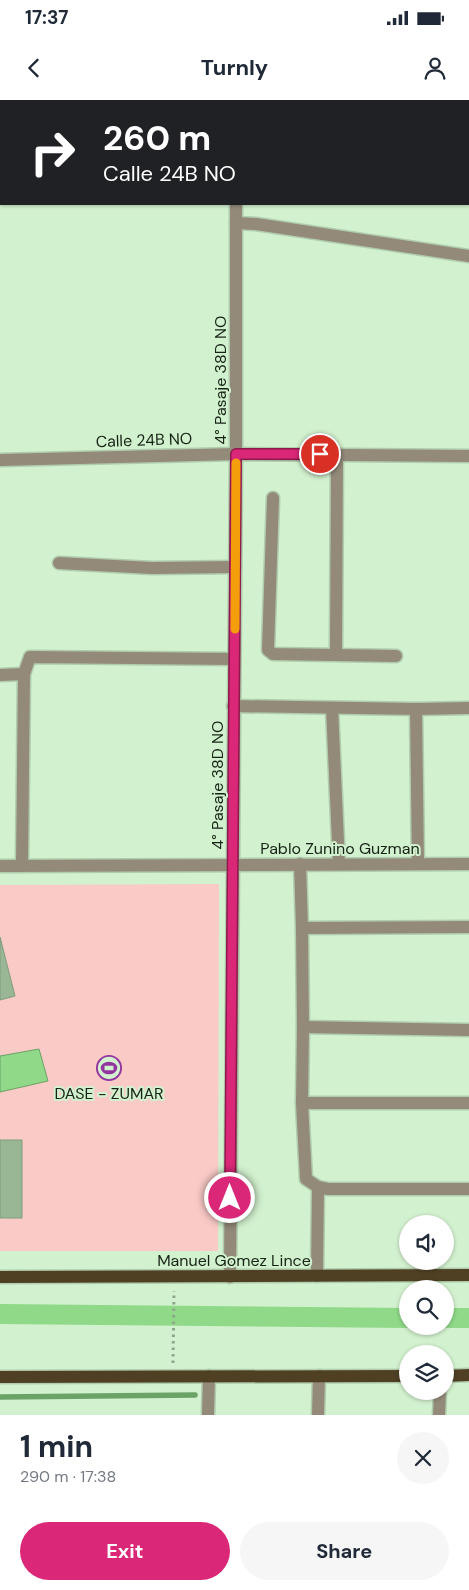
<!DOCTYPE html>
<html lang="en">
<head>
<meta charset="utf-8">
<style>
	body { margin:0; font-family:"DM Sans",sans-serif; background:#f6f6f7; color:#1f2937; height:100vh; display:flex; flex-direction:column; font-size:19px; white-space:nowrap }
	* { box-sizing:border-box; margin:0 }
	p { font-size:16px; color:#747a83 }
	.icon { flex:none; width:28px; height:28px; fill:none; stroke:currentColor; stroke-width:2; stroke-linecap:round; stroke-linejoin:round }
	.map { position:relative; height:1315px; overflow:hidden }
	.drawer { display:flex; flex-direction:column; background:#fff; flex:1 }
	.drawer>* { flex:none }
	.top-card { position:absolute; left:0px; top:0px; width:470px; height:105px; box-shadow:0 1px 4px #0004; background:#202124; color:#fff; overflow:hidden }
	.fabs { position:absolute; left:399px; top:1115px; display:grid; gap:10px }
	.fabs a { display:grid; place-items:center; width:55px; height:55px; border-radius:50%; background:#fff; box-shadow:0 1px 4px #0004; font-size:25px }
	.pin { position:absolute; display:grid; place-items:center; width:42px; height:42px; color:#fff; margin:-21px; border:2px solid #fff; border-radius:50%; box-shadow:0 1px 5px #0007 }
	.me { position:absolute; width:55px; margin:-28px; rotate:0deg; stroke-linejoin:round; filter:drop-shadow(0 0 4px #0008) }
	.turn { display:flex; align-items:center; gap:18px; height:105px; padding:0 20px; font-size:22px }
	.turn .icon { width:65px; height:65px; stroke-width:2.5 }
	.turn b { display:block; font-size:35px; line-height:42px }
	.round { display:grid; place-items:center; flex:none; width:52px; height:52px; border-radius:26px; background:#f6f6f7 }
	.headline { display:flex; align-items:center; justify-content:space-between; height:85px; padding:0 20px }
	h1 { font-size:30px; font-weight:700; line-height:38px }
	.primary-button { display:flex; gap:10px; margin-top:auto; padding:10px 20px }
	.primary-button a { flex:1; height:58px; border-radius:30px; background:#db2777; color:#fff; font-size:20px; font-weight:700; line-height:58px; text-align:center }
	.primary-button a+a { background:#f6f6f7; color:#1f2937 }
	.status { display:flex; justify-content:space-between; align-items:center; height:35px; padding:0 25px; background:#fff; direction:ltr }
	.status svg { height:14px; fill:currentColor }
	header { display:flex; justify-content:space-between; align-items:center; height:65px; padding:0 20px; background:#fff; font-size:22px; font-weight:700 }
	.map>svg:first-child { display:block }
</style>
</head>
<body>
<div class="status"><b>17:37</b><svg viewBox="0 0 49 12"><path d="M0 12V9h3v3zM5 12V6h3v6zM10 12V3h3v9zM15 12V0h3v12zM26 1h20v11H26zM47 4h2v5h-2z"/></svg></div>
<header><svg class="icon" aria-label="back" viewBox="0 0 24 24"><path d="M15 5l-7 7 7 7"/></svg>Turnly<svg class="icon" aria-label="person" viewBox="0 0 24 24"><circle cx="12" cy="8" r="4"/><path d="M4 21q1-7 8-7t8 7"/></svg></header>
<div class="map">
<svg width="469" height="1315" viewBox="0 0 469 1315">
	<rect width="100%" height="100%" fill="#d2f1ce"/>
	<polygon fill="#facac7" points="219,784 218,1151 0,1151 0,785"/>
	<polygon fill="#8fd988" stroke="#6ba266" points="39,949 48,981 0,992 0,956"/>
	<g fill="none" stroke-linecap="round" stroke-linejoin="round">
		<polyline stroke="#6ba266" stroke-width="5.5" points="0,1297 195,1295"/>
		<g stroke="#8fd988" stroke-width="20">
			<polyline points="0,1214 408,1218"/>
			<polyline points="445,1218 469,1218"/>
		</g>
	</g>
	<g fill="#99b695" stroke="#7f9c7c">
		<polygon points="0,837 15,896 0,900"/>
		<rect x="0" y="1040" width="22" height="78"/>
	</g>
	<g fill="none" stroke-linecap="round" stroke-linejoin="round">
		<defs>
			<g id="minor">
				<polyline points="237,1 237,0"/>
				<polyline points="236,123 256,124 469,156"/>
				<polyline points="0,360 236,354 469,356"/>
				<polyline points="273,398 268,550 273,554 396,556"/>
				<polyline points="59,463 152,468 235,467"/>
				<polyline points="336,554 337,354"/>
				<polyline points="0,575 24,574"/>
				<polyline points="233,606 416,609 469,608"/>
				<polyline points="332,608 339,764"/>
				<polyline points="416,609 418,764"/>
				<polyline points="300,764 302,828"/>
				<polyline points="0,766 469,764"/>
				<polyline points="22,766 24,574 30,557 234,559"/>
				<polyline points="469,827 302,828 303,927 302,1003 306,1079 318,1087 328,1089 469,1089"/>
				<polyline points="303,927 469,930"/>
				<polyline points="302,1003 469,1003"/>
				<polyline points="317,1176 318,1087"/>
				<polyline points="230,1177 236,354 236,104"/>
				<polyline points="208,1315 209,1276"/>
				<polyline points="318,1315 319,1276"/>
				<polyline points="439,1315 440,1291"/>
			</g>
			<g id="major">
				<polyline points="0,1177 469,1175"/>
				<polyline points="445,1276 469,1275"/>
				<polyline points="0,1277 408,1276"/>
			</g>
		</defs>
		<use href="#minor" stroke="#b0ccad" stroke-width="15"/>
		<use href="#major" stroke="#b0ccad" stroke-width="15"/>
		<polyline stroke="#8fa68c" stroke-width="3" stroke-dasharray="2.5 4" stroke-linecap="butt" points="173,1263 174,1191"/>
		<use href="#minor" stroke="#938a7a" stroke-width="12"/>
		<use href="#major" stroke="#4f4024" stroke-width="12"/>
	</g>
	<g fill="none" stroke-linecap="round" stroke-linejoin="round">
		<defs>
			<polyline id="route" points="230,1098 236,354 320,354"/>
		</defs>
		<use href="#route" stroke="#8e194d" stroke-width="12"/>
		<use href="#route" stroke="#db2777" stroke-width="9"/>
		<polyline stroke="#f59e0b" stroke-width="9" points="235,529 236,363"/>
	</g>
	<defs>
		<symbol id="stadium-ring" viewBox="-11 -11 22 22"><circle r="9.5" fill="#d2f1ce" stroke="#92359f" stroke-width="1.5"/><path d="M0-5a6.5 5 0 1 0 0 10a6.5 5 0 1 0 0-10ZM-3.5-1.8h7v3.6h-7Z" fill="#92359f"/></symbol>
	</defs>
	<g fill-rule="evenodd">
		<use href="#stadium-ring" x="95" y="954" width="28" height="28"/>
	</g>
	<g text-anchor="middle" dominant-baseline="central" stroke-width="4" stroke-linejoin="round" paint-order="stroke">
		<g font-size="16" fill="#172216" stroke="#d2f1ce">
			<text transform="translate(220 280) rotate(-90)">4° Pasaje 38D NO</text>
			<text transform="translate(144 340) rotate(-2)">Calle 24B NO</text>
			<text transform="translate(217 685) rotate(-90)">4° Pasaje 38D NO</text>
			<text x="340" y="748">Pablo Zunino Guzman</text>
			<text x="234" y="1160">Manuel Gomez Lince</text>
		</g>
		<g font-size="16" fill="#172216" stroke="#d2f1ce">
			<text x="109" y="993">DASE - ZUMAR</text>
		</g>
	</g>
</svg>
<div class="fabs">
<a><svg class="icon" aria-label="sound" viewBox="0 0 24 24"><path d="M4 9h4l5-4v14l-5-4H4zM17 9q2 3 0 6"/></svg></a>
<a><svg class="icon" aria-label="search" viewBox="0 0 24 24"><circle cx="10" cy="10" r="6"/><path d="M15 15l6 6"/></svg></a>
<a><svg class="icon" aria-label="layers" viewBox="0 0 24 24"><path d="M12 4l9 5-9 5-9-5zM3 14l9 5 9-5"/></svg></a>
</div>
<div class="pin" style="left:320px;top:354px;background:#d93025"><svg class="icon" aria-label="arrive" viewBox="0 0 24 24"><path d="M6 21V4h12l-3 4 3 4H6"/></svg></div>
<svg class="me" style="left:230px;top:1098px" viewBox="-20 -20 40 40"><circle r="17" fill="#db2777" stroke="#fff" stroke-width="3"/><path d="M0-11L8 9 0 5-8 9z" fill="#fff"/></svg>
<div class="top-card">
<div class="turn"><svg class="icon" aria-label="right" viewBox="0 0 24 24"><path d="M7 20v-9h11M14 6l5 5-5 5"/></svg><div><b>260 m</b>Calle 24B NO</div></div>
</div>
</div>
<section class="drawer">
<div class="headline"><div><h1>1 min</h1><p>290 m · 17:38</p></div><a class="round"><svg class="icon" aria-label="close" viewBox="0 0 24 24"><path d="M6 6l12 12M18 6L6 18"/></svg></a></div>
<div class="primary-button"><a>Exit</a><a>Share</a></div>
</section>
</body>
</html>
